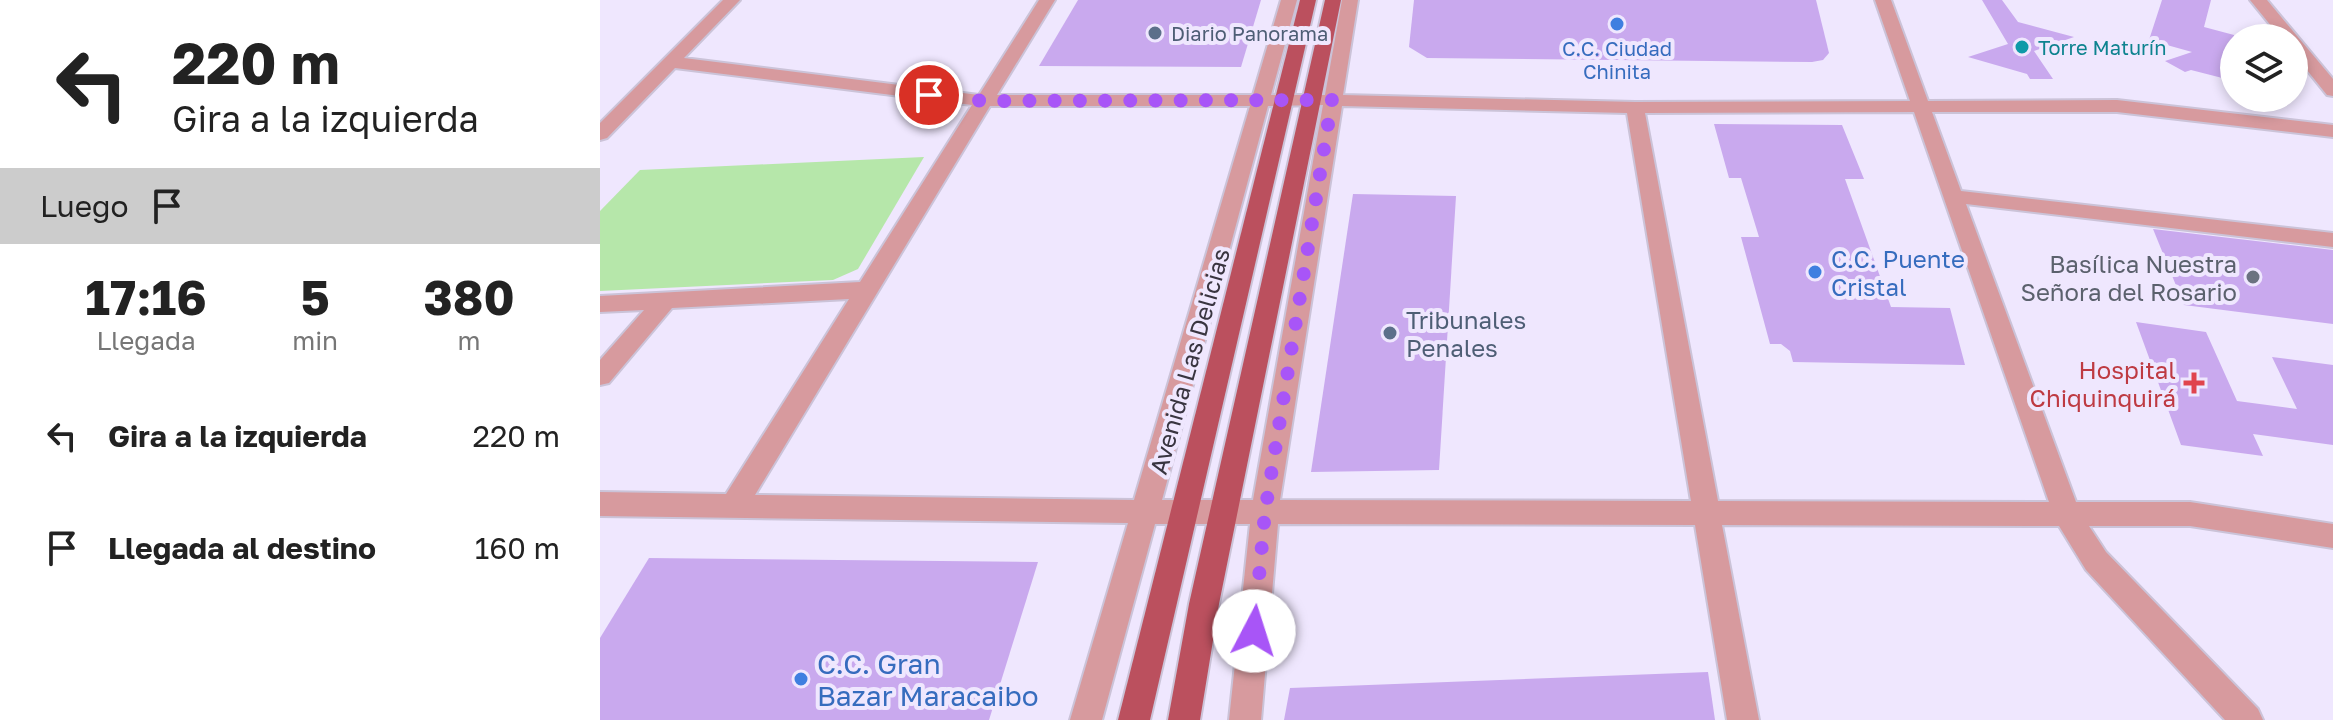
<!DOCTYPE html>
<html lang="es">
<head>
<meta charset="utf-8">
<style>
	body { margin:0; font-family:"Golos Text",sans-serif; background:#f2f2f2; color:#222; height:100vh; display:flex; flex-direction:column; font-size:30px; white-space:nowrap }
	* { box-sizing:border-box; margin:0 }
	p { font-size:26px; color:#767676 }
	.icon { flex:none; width:44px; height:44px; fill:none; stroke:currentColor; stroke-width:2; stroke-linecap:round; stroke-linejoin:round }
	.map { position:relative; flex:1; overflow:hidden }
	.panel { display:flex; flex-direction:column; background:#fff; width:600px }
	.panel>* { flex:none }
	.top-card { background:#fff; color:#222; overflow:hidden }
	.tools { position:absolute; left:1620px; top:24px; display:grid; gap:16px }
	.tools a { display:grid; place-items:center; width:88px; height:88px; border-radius:50%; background:#fff; box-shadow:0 4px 12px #0003; font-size:40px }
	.pin { position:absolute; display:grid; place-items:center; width:68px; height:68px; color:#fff; margin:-34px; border:4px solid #fff; border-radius:50%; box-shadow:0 2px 8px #0007 }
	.me { position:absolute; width:88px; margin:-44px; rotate:5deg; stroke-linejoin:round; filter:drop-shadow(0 0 6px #0008) }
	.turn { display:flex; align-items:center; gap:28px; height:168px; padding:0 40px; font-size:36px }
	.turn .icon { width:104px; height:104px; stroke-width:2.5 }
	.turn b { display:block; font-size:56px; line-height:68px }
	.then { display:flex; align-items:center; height:76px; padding:0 40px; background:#0003; gap:16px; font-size:30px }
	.eta { display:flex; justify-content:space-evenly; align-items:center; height:136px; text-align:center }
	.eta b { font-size:48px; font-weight:700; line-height:56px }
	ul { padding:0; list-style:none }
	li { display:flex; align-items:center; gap:24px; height:112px; padding:0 40px }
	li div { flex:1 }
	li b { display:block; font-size:30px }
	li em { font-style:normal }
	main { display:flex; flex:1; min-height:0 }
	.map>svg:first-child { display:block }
</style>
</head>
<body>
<main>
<section class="panel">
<div class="top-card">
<div class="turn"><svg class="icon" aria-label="left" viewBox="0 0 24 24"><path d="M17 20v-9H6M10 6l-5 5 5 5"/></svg><div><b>220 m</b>Gira a la izquierda</div></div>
<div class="then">Luego<svg class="icon" aria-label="arrive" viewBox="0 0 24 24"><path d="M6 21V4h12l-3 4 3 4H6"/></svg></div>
</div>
<div class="eta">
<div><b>17:16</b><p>Llegada</p></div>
<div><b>5</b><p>min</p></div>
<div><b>380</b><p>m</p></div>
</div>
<ul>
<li><svg class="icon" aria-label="left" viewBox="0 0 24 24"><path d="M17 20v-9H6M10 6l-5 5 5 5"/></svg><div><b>Gira a la izquierda</b></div><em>220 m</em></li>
<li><svg class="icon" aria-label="arrive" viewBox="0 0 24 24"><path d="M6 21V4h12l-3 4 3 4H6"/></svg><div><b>Llegada al destino</b></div><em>160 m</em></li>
</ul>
</section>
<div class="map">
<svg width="1733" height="720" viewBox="0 0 1733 720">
	<rect width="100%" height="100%" fill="#efe7fe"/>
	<polygon fill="#b6e7aa" points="324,157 258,269 233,280 0,291 0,211 40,170"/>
	<g fill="#c9a9ee">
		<polygon points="478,0 661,0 641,67 439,66"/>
		<polygon points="814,0 1216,0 1229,53 1223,60 1212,62 827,58 809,47"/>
		<polygon points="1382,0 1402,0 1418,22 1474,37 1434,51 1453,79 1430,79 1427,74 1368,57 1408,44"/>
		<polygon points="1562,0 1611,0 1604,27 1634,35 1634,81 1591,70 1585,72 1565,61 1592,52 1549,40"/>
		<polygon points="1114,124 1242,125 1264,179 1245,179 1291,307 1350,308 1365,365 1193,362 1190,351 1181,344 1170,344 1141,237 1159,237 1141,178 1129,178"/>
		<polygon points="753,194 856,196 839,470 711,472"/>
		<polygon points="1553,229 1733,250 1733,324 1584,305"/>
		<polygon points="1536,322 1606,332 1637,401 1697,409 1672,357 1733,365 1733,445 1653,434 1663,456 1581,445"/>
		<polygon points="49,558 438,562 389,720 0,720 0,638"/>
		<polygon points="1108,672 1115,720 684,720 690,688"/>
	</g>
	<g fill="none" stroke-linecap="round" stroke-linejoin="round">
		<defs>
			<g id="street">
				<path d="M123,0h17l-56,58 295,37 60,-95h16l-58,95h256l28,-95h16l-26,95h54l17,-95h16l-15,95 292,7 275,-1 -35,-101h16l37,101 189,-1 216,25v12l-216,-25h-185l29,79 372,42v14l-367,-43 110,298h114l143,22v24l-143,-22h-101l17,26 152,157 5,11h-38l-139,-150 -27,-44 -337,-1 37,195h-32l-32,-195 -417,-1 -17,196h-32l21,-196h-95l-53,196h-32l58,-197 -528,-7v-24l126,2 123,-195 -177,9 -63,75 -9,2v-25l44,-50 -44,2v-16l260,-14 112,-177 -297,-37 -68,70 -7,2v-17zM723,105l-70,395h-91l106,-394zM390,106h260l-116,394 -379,-5zM742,106l285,7 64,388 -411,-1zM1314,112l135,390 -331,-1 -73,-388z"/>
				<polygon points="1650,0 1667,0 1733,79 1733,96 1727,95 1694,54 1694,38 1681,38"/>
			</g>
			<g id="primary">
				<polygon points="700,0 716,0 550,720 518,720"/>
				<polygon points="725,0 741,0 619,604 600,720 568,720 589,604"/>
			</g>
		</defs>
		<use href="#street" stroke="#cbc3d8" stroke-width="4"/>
		<use href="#primary" stroke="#cbc3d8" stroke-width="4"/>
		<use href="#street" fill="#d79a9e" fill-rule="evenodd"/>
		<use href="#primary" fill="#bb505e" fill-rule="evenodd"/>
	</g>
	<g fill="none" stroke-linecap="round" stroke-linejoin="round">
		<polyline stroke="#a855f7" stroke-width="14" stroke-dasharray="0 25.2" points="329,95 384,101 732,100 665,512 654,631"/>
	</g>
	<g fill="#3f7fe0" stroke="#efe7fe" stroke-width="3">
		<circle cx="1017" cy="24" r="8"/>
		<circle cx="1215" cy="272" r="8"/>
		<circle cx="201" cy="679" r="8"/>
	</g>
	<g fill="#5c6f8a" stroke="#efe7fe" stroke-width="3">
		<circle cx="555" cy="33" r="8"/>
		<circle cx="790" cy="333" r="8"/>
	</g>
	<circle fill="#0f9aa8" stroke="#efe7fe" stroke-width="3" cx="1422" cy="47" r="8"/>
	<circle fill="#6b7280" stroke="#efe7fe" stroke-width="3" cx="1653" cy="277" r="8"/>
	<path fill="#e0444e" stroke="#efe7fe" stroke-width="3" d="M1590 371h8v8h8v8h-8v8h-8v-8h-8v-8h8z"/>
	<g text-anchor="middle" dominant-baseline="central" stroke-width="8" stroke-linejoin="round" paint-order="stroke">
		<g font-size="20" fill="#4e5e75" stroke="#efe7fe" text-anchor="start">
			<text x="571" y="33">Diario Panorama</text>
		</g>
		<g font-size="20" fill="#0d838f" stroke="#efe7fe" text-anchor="start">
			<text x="1438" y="47">Torre Maturín</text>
		</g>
		<g font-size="20" fill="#366cbe" stroke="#efe7fe">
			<text x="1017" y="48">C.C. Ciudad<tspan x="1017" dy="23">Chinita</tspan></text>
		</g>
		<g font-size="24" fill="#366cbe" stroke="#efe7fe" text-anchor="start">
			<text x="1231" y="258">C.C. Puente<tspan x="1231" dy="28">Cristal</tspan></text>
		</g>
		<g font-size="24" fill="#5b616d" stroke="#efe7fe" text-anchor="end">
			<text x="1637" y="263">Basílica Nuestra<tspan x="1637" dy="28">Señora del Rosario</tspan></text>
		</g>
		<g font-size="24" fill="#4e5e75" stroke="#efe7fe" text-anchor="start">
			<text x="806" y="319">Tribunales<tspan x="806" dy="28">Penales</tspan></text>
		</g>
		<g font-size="24" fill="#393540" stroke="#efe7fe">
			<text transform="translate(589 361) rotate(-74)">Avenida Las Delicias</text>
		</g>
		<g font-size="24" fill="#be3a42" stroke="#efe7fe" text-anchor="end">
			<text x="1576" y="369">Hospital<tspan x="1576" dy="28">Chiquinquirá</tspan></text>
		</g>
		<g font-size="28" fill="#366cbe" stroke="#efe7fe" text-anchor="start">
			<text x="217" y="663">C.C. Gran<tspan x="217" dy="32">Bazar Maracaibo</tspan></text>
		</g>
	</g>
</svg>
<div class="tools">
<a><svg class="icon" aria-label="layers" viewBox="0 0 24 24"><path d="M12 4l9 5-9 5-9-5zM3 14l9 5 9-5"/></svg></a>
</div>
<div class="pin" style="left:329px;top:95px;background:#d93025"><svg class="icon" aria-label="arrive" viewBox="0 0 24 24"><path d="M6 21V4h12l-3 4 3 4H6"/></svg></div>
<svg class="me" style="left:654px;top:631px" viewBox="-20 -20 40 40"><circle r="19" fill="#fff"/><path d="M0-13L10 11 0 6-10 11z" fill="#a855f7"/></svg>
</div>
</main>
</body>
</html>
